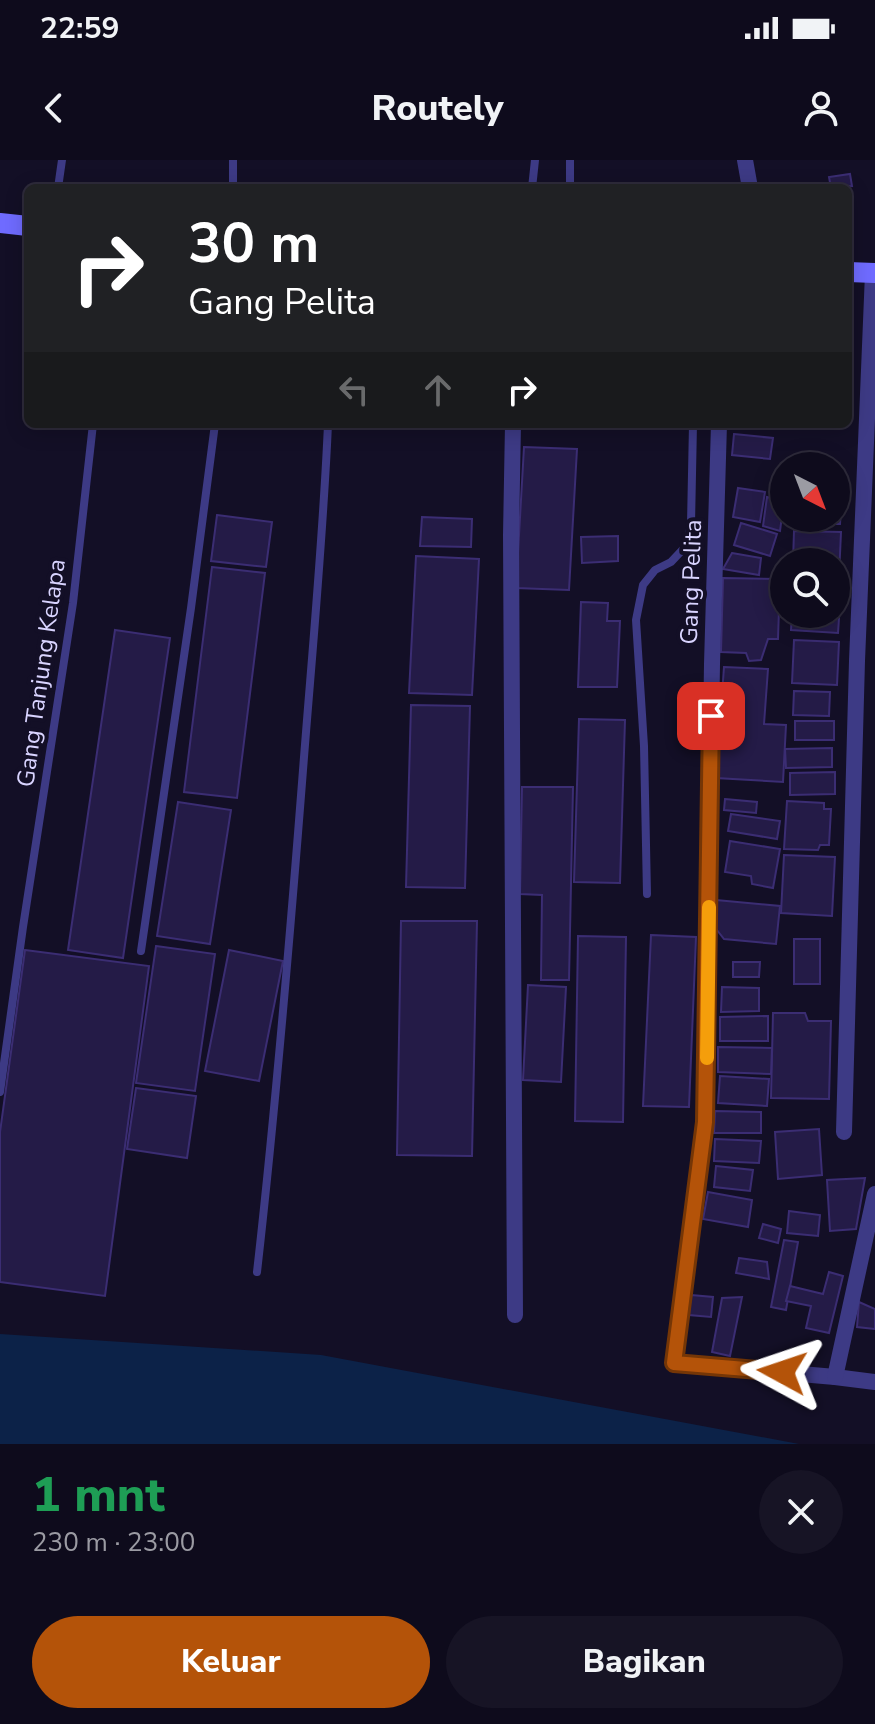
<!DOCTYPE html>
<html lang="id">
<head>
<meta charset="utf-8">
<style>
	body { margin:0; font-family:"Nunito Sans",sans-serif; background:#171425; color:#f1f3f6; height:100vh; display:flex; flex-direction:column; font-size:30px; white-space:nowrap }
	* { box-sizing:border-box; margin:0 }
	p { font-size:26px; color:#9b9ba3 }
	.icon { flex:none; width:44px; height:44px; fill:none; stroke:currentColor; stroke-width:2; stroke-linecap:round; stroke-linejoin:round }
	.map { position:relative; height:1284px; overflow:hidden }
	.panel { display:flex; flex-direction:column; background:#0e0b1c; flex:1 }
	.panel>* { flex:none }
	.banner { position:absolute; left:24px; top:24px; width:828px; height:244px; border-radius:12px; box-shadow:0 4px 20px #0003,0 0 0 2px #2e2b3b; background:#202124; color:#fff; overflow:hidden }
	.needle { width:52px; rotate:138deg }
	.fabs { position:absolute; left:770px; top:292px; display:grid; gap:16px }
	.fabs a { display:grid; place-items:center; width:80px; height:80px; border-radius:50%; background:#0e0b1c; box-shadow:0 4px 20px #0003,0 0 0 2px #2e2b3b; font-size:40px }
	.pin { position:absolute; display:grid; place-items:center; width:68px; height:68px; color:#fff; margin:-34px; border-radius:16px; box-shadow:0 4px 12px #0006 }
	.me { position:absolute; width:88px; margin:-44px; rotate:275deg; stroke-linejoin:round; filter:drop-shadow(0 0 6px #0008) }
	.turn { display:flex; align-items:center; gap:28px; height:168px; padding:0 32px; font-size:36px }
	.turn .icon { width:104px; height:104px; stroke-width:2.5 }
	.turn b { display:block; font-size:56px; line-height:68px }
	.lanes { display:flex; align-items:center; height:76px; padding:0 32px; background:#0003; justify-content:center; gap:40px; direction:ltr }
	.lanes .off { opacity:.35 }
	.round { display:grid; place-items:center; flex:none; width:84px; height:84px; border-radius:42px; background:#171425 }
	.summary { display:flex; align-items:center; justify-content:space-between; height:136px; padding:0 32px }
	h1 { font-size:48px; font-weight:800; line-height:60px; color:#1e9e55 }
	.cta { display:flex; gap:16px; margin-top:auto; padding:16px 32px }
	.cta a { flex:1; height:92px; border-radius:48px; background:#b45309; color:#fff; font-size:32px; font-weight:800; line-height:92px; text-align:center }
	.cta a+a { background:#171425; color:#f1f3f6 }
	.status { display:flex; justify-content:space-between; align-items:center; height:56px; padding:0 40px; background:#0e0b1c; direction:ltr }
	.status svg { height:22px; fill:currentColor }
	header { display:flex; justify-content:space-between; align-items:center; height:104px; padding:0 32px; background:#0e0b1c; font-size:36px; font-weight:800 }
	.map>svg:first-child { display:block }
</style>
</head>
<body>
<div class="status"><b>22:59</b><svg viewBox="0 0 49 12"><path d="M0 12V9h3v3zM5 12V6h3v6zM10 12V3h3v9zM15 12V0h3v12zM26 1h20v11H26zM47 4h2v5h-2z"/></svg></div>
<header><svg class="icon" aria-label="back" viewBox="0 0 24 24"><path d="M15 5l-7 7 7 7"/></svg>Routely<svg class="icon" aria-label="person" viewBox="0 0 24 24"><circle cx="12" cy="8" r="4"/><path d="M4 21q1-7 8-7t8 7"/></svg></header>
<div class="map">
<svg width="875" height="1284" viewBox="0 0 875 1284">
	<rect width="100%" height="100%" fill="#130f26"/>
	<polygon fill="#0c2248" points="0,1174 321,1195 799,1284 0,1284"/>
	<g fill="#241b47" stroke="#3b2d73" stroke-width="2">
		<polygon points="850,14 852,26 831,28 829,17"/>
		<polygon points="848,182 853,182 849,242 848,242"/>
		<polygon points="734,274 773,278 770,299 732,295"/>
		<polygon points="524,287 577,289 569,430 516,428"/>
		<polygon points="843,318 840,364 794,364 794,358 836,358 836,319"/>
		<polygon points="738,328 765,332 760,362 733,357"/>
		<polygon points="767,337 784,341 780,371 763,366"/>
		<polygon points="217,355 272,362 266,407 211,401"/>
		<polygon points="422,357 472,359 471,387 420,386"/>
		<polygon points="741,363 777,374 770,396 734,385"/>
		<polygon points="794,371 841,372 839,416 836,416 836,402 793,402"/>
		<polygon points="618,376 618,401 582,403 581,377"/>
		<polygon points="732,393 761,398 759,415 723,409"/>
		<polygon points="416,396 479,399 472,535 409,533"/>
		<polygon points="212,407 265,413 237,638 184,632"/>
		<polygon points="723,418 780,419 778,479 768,479 761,500 749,501 746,493 721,492"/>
		<polygon points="836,428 841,429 838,473 791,470 792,454 836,454"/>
		<polygon points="581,442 608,443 607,461 620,461 617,527 578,527"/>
		<polygon points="115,470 170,478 123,798 68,790"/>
		<polygon points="794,480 839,482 837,525 792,523"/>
		<polygon points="724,507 768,509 764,564 786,565 783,622 716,618"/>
		<polygon points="794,531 830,532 829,556 793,555"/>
		<polygon points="411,545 470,546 465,728 406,727"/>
		<polygon points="579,559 625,560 620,723 574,722"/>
		<rect x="795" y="561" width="39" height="19"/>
		<polygon points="832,588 832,607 786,608 785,589"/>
		<polygon points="835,612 835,634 790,635 790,613"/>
		<polygon points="522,627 573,627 569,820 541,820 542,735 520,734"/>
		<polygon points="725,639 757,642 756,653 724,650"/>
		<polygon points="787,641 824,643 824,649 831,649 829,685 820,685 818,690 784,689"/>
		<polygon points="178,642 231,650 210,784 157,776"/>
		<polygon points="731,654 780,661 777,679 728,671"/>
		<polygon points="730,681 780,689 773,728 752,724 751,716 725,712"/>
		<polygon points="784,695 835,697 832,756 781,753"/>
		<polygon points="716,740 780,746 776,784 724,779 713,765"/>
		<polygon points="401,761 477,761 472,996 397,995"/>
		<polygon points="651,775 696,777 689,947 643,946"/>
		<polygon points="578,776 626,777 623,962 575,961"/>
		<rect x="794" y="779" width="26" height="45"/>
		<polygon points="156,786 215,794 195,931 136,923"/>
		<polygon points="25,790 149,806 105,1136 0,1122 0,972"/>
		<polygon points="229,790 283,801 259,921 205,911"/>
		<polygon points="733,802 760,802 759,817 733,817"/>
		<polygon points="528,825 566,827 561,922 523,920"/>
		<polygon points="722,827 759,828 759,851 721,852"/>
		<polygon points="773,853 805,853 808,861 831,861 829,939 771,938"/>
		<polygon points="768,856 768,881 720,881 720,857"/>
		<polygon points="718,887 772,888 771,914 718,912"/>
		<polygon points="720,916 769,919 767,946 718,943"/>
		<polygon points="136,928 196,936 187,998 127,989"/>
		<polygon points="715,951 761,952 761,973 714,973"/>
		<polygon points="819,969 822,1015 778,1019 775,972"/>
		<polygon points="715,979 761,981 759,1003 714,1001"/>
		<polygon points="716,1006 753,1010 750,1031 714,1027"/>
		<polygon points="865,1018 856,1069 830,1071 827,1020"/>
		<polygon points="708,1032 752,1040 748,1067 703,1059"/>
		<polygon points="789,1051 820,1055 818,1076 787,1073"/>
		<polygon points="763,1064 781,1069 778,1083 759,1078"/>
		<polygon points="784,1080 798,1082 786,1150 771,1147"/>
		<polygon points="739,1098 767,1102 769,1119 736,1113"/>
		<polygon points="829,1112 843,1116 829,1173 806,1168 811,1146 786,1141 790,1126 823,1134"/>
		<polygon points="691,1135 713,1137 711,1157 689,1155"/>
		<polygon points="742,1137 730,1196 712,1192 722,1138"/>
		<polygon points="859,1142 875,1149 875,1169 857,1167"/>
	</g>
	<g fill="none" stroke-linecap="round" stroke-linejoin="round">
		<g stroke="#3d3a85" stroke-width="8">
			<polyline points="58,28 62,0"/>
			<polyline points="233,28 233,0"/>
			<polyline points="532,28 535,0"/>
			<polyline points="570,28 570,0"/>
			<polyline points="647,734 644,586 636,460 643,425 655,410 671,402 687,385 691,364 693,264"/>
			<polyline points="141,791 191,448 215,264"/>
			<polyline points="0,932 23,767 73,443 93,264"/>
			<path d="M257,1112c19,-167 33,-335 46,-502 9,-116 20,-231 25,-346"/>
		</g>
		<g stroke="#3d3a85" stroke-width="16">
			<polyline points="745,0 750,28"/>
			<polyline points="513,264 511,375 515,1155"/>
			<polyline points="719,264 712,504 705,962 674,1203 835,1217 875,1222"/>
			<polyline points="844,972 857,501 873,113"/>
			<polyline points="835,1217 875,1034"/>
		</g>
		<g stroke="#6f6bff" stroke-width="20">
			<polyline points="0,63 28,66"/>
			<polyline points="848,112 875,113"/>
		</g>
	</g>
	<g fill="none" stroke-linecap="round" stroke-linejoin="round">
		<defs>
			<polyline id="route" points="711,556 705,962 674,1203 782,1212"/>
		</defs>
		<use href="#route" stroke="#753606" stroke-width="20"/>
		<use href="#route" stroke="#b45309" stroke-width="14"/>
		<polyline stroke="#f59e0b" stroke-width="14" points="707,898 709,747"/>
	</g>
	<g text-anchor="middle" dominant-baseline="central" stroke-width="8" stroke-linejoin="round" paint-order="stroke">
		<g font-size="24" fill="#d9d4ff" stroke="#130f26">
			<text transform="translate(691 422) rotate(-88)">Gang Pelita</text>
			<text transform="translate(41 513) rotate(-82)">Gang Tanjung Kelapa</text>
		</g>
	</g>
</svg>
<div class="fabs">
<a><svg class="needle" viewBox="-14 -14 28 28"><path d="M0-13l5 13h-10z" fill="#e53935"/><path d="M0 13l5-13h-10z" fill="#9b9ba3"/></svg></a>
<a><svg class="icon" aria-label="search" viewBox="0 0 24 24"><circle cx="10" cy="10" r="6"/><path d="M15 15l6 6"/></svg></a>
</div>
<div class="pin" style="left:711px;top:556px;background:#d93025"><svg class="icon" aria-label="arrive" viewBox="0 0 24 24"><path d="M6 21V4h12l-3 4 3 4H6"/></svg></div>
<svg class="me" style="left:782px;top:1212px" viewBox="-20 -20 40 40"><path d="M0-17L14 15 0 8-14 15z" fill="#b45309" stroke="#fff" stroke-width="4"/></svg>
<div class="banner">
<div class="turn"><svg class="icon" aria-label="right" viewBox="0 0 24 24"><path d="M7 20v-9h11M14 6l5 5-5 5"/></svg><div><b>30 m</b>Gang Pelita</div></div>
<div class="lanes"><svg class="icon off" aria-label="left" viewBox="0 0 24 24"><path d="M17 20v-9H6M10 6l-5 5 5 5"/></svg><svg class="icon off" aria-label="ahead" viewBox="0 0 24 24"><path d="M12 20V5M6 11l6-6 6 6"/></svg><svg class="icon" aria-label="right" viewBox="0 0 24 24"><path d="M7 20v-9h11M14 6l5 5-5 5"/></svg></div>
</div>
</div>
<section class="panel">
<div class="summary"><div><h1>1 mnt</h1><p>230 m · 23:00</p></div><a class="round"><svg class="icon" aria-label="close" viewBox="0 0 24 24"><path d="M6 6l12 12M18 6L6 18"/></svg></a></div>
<div class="cta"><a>Keluar</a><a>Bagikan</a></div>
</section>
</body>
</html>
